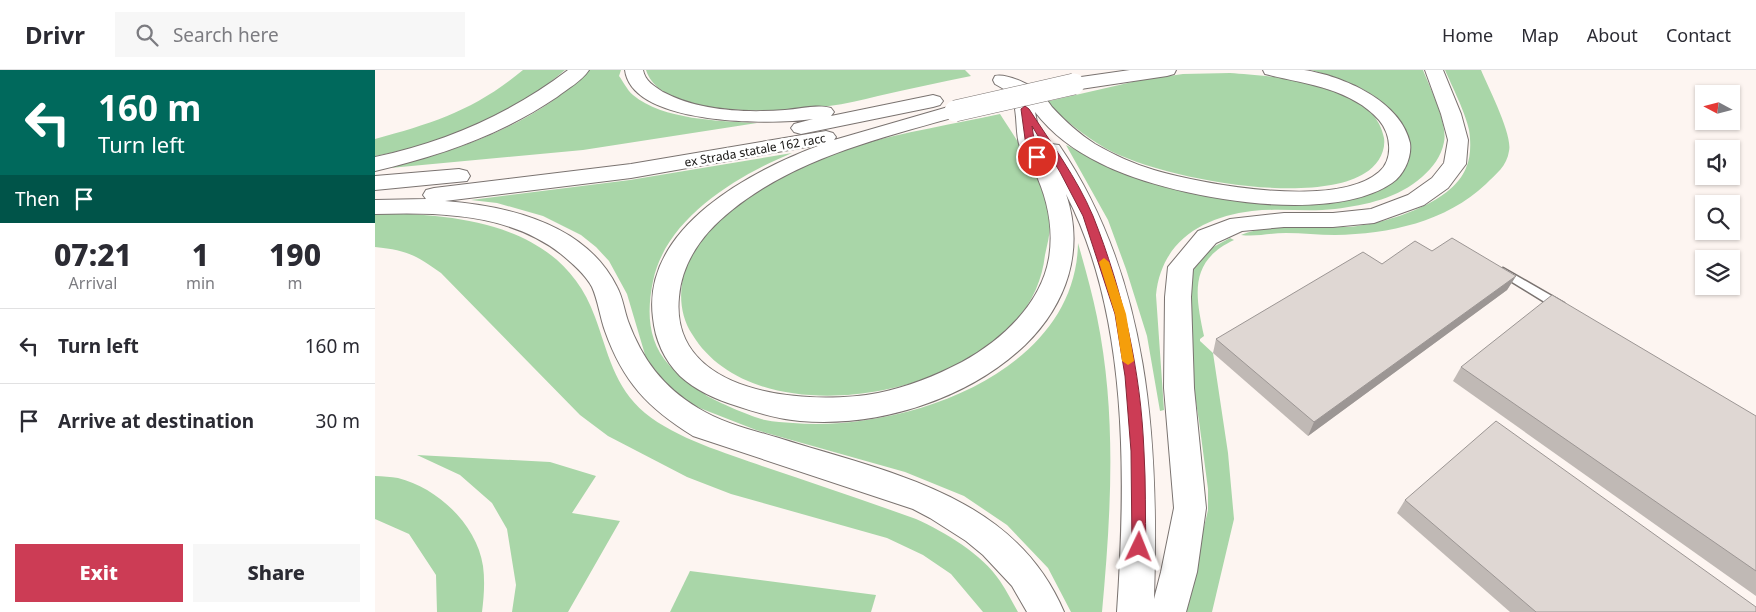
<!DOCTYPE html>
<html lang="en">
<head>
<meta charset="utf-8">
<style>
	body { margin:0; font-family:"Noto Sans",sans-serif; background:#f7f7f7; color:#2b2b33; height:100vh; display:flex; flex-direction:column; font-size:19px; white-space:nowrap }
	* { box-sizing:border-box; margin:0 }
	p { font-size:16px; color:#7c7c81 }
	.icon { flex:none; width:28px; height:28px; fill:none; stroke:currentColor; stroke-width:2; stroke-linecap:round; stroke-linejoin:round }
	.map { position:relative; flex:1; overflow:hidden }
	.drawer { display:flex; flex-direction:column; background:#fff; width:375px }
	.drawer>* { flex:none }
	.top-card { background:#00695c; color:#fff; overflow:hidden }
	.needle { width:32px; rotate:277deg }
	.tools { position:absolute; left:1320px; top:15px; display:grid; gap:10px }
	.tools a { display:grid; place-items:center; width:45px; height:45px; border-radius:0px; background:#fff; box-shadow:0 1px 4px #0004; font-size:25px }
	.pin { position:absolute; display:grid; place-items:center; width:42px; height:42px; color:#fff; margin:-21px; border:2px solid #fff; border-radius:50%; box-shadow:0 1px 5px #0007 }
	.me { position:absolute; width:55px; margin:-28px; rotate:2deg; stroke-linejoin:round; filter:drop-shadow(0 0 4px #0008) }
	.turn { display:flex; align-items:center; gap:18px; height:105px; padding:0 15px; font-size:22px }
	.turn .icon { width:65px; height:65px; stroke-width:2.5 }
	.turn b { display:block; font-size:35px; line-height:42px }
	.then { display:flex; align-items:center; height:48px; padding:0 15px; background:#0003; gap:10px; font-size:19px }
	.eta { display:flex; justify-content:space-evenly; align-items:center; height:85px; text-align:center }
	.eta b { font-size:30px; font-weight:800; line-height:35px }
	.primary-button { display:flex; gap:10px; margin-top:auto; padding:10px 15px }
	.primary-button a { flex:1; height:58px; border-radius:0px; background:#cc3c55; color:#fff; font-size:20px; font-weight:800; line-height:58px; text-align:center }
	.primary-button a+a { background:#f7f7f7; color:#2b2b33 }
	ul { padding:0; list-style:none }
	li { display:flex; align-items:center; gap:15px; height:75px; padding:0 15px; border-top:1px solid #e1e1e2 }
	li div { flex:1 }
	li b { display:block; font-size:19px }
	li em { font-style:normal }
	header { display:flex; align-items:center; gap:30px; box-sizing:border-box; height:70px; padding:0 25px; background:#fff; border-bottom:1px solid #e1e1e2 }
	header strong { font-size:24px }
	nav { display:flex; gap:28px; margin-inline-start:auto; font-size:18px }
	.search { width:350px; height:45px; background:#f7f7f7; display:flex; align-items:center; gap:12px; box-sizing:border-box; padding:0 18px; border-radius:0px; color:#7c7c81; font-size:19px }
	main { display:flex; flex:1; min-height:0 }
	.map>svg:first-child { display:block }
</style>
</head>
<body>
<header>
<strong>Drivr</strong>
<div class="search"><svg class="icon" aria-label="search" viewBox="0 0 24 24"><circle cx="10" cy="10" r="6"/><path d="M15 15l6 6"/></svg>Search here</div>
<nav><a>Home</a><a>Map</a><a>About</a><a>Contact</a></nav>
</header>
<main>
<section class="drawer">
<div class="top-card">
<div class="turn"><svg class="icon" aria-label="left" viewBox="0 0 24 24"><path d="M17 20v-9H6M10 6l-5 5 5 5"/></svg><div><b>160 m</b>Turn left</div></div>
<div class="then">Then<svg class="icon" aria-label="arrive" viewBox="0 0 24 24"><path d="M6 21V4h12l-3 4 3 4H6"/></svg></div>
</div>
<div class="eta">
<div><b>07:21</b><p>Arrival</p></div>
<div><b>1</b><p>min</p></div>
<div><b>190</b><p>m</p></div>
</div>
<ul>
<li><svg class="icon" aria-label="left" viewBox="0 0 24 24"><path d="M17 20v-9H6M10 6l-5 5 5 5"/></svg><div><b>Turn left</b></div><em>160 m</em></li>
<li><svg class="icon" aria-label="arrive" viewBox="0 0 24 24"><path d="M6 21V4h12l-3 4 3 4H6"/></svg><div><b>Arrive at destination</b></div><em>30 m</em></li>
</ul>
<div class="primary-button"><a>Exit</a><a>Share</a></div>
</section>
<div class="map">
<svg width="1381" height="542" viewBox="0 0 1381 542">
	<rect width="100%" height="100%" fill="#fdf5f1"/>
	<g fill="#a9d6a8">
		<path d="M148,0h42c-22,18 -43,36 -69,49 -37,19 -81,29 -121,37v-17c59,-16 100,-29 148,-69z"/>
		<path d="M214,0h32l-2,6c4,5 8,14 14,19 30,25 86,26 124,28l-174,27 -193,18c56,-15 113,-33 161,-66 14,-10 26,-21 38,-32z"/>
		<path d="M271,0h319l6,6c-31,6 -62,13 -93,20 -16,4 -33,8 -49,10 -41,6 -168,14 -183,-36z"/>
		<path d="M936,0h112c7,18 25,54 21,72 -3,15 -11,25 -22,35 -24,21 -55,28 -87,32 -27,3 -55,-1 -83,2 -50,6 -91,31 -96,84l8,115 -4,1 -13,-75 -21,-67 -18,-49 -42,-75 58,28 44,15 57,11 137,-4 47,-52c-10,-44 -58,-62 -98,-73z"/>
		<path d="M1070,0h36c7,17 32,65 28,81 -2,15 -13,23 -23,33 -40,38 -97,50 -151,51 -16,0 -33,-2 -49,-2 -15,0 -30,4 -45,2 26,-12 77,-7 106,-8 35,-2 105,-23 119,-59 5,-11 5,-26 3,-38 -3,-16 -17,-44 -24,-60z"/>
		<path d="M855,3c43,3 145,10 154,65 2,14 -7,28 -19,35 -53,34 -207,5 -260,-25 -22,-13 -41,-29 -60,-46l96,-22 42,-6z"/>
		<path d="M625,44c19,30 51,74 50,111 0,10 -3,20 -5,30 -3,25 -12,45 -28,65 -65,80 -265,114 -325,14 -13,-20 -14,-46 -5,-69 10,-27 34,-54 59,-69 35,-21 74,-39 113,-51 46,-13 94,-21 141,-31z"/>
		<path d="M417,83c-55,23 -126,65 -139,128 -6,30 -6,59 16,84 6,6 15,12 22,17 6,5 12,12 18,15 13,7 43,20 56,23 9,2 19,2 28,3 110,9 283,-49 285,-180 7,25 14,49 19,74 20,97 14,197 5,295h-31l-23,-44 -41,-43 -43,-29 -59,-24 -149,-42 -64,-25 -25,-20 -21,-27 -19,-64 -18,-33 -13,-14 -15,-12 -38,-19 -46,-13 -26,-3 159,-20z"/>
		<path d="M0,143c86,1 187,11 220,104 13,35 19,70 50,96 32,26 81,40 120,54 50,17 101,34 151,52 29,13 66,35 84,62 7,10 12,21 18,31h-35l-32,-38 -28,-19 -36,-17 -156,-44 -44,-17 -79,-41 -28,-21 -139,-142c-25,-18 -35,-23 -66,-26z"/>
		<path d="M855,168l4,2c-45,21 -39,54 -30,96l-4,3v2l13,12 15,100 6,66 -22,93h-28l24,-102v-21l-9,-68 -14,-88 -1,-54 22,-28z"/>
		<polygon points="42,385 175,392 221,406 197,443 245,451 193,542 137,542 141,515 132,459 117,433 85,405"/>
		<path d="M0,406c8,0 16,1 23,2 40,10 79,47 85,88 2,15 1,30 -1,46h-45l-1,-37 -27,-41 -34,-15z"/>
		<polygon points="315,501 501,525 496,542 295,542"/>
	</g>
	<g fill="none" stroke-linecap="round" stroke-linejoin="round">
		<defs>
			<polygon id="service" points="1128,198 1189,233 1190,236 1189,239 1181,239 1124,204 1123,202"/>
			<g id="trunk">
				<path d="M193,0h21c-7,11 -22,19 -32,27 -56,38 -117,59 -182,74v-14c71,-15 135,-43 193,-87z"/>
				<path d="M250,0h18c2,11 11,16 20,22 36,19 82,21 122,18 15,-1 32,-6 46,-2l3,4 -3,4 102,-21 7,2 3,4 -3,4 -7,2 -132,27 -7,-2 -3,-4 3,-4 19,-5c-41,6 -181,7 -188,-49z"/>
				<polygon points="755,0 801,0 799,4 792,6 699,20 692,18 689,14 692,10 699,8"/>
				<path d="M888,0c13,0 28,0 41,0 39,6 97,31 106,73 2,14 -6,32 -18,40 -64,44 -226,14 -292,-20 -25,-12 -48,-29 -65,-51l7,36 9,-4 8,1c91,133 100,298 95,454l7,-27 13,-64 -10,-120 1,-91 3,-30 30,-36 32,-12 54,-6h49l38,-4 37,-14 24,-17 12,-15 4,-23 -7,-26 -16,-44h18l18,44 7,26 -2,24 -18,24 -24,17 -50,18 -41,4h-49l-42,4 -26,12 -23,26 -2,28 3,91 12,120 -9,64 -11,40h-69c9,-133 12,-296 -51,-418 19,56 1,110 -41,151 -57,54 -146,83 -225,76 -22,-2 -42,-8 -63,-15 -20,-6 -42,-16 -57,-30 -16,-16 -25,-37 -27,-58 -12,-91 100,-148 170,-174l-192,34 -186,23c64,5 141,23 172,86 6,11 7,23 11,34 14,38 35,66 70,87 24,15 54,22 81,30 110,35 235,56 285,174h-37l-15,-26 -29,-31 -17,-14 -36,-23 -17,-9 -220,-73c-45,-28 -70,-54 -88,-105 -5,-14 -7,-31 -13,-44 -7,-13 -20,-24 -31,-33 -52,-41 -123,-42 -186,-40v-14l51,-1 -3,-4 3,-5 8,-2 197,-24 195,-33 7,2 3,4 -2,3 114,-33 7,-2 7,2 3,4 -3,4c-80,23 -164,42 -230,95 -28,22 -50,51 -53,87 -10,99 130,109 199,96 30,-6 57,-17 84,-31 40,-22 79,-58 87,-104 5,-30 -2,-61 -15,-88 -4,-9 -12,-17 -15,-26 -3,-11 -2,-24 -4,-35l3,-4 12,-1 -35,-20 -2,-4 2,-4c12,-3 39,10 48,19 3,3 6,8 9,12 13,14 27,27 43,37 19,11 39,20 59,26 51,15 182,39 225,2 15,-13 12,-38 0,-52 -28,-32 -75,-36 -114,-46z"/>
				<polygon points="84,99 92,101 95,106 92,111 0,120 0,106"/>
			</g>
		</defs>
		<use href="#service" stroke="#7a7370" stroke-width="3"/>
		<use href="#trunk" stroke="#7a7370" stroke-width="2"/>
		<use href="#service" fill="#fff" fill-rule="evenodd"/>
		<use href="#trunk" fill="#fff" fill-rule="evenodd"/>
		<defs>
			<polyline id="trunk-bridge" points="580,41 699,14"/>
		</defs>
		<use href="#trunk-bridge" stroke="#7a7370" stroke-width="22" stroke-linecap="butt"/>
		<use href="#trunk-bridge" stroke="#fff" stroke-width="21"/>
	</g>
	<g fill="#c0b9b5">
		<polygon points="1057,181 1141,206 1132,220 933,366 838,283 841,269"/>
		<polygon points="1086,297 1381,346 1381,526 1078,311"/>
		<polygon points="1030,430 1381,542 1135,542 1022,443"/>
	</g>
	<polygon fill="#9c9694" points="1141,206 1132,220 933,366 939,352"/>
	<g fill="#dfd7d3" stroke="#9c9694">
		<polygon points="1077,168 1141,206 939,352 841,269 988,182 1007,194 1040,171 1057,181"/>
		<polygon points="1177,225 1381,346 1381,501 1086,297"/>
		<polygon points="1121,351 1381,537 1381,542 1161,542 1030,430"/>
	</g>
	<path fill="#cc3c55" stroke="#852737" d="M650,36l4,3c22,34 48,69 64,107 30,75 48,156 51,236 2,32 1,64 2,95l-2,5 -5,2 -5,-2 -2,-5 -1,-96 -6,-75 -10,-62 -32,-98 -23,-44 -28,-46 3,20 6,11 -1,2h-6l-8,-13 -5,-37z"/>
	<polygon fill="#f59e0b" points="729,188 734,192 751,244 759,291 753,295 747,291 740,244 724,192"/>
	<g text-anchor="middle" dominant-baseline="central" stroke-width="5" stroke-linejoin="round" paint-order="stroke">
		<g font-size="12" fill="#151311" stroke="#fff">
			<text transform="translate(380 80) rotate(-10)">ex Strada statale 162 racc</text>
		</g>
	</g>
</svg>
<div class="tools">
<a><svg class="needle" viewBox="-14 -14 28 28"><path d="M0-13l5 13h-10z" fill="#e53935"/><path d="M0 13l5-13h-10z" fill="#7c7c81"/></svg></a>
<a><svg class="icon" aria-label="sound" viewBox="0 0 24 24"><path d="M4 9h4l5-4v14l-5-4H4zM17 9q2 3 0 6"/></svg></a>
<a><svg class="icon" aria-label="search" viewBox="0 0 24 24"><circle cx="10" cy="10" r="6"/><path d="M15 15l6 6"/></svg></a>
<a><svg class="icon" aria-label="layers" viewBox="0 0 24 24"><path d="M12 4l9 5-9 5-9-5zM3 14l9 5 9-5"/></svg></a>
</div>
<div class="pin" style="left:662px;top:87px;background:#d93025"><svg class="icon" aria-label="arrive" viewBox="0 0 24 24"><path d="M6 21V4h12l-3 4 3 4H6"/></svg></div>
<svg class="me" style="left:764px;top:477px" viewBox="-20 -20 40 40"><path d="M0-17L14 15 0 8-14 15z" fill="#cc3c55" stroke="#fff" stroke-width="4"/></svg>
</div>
</main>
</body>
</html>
